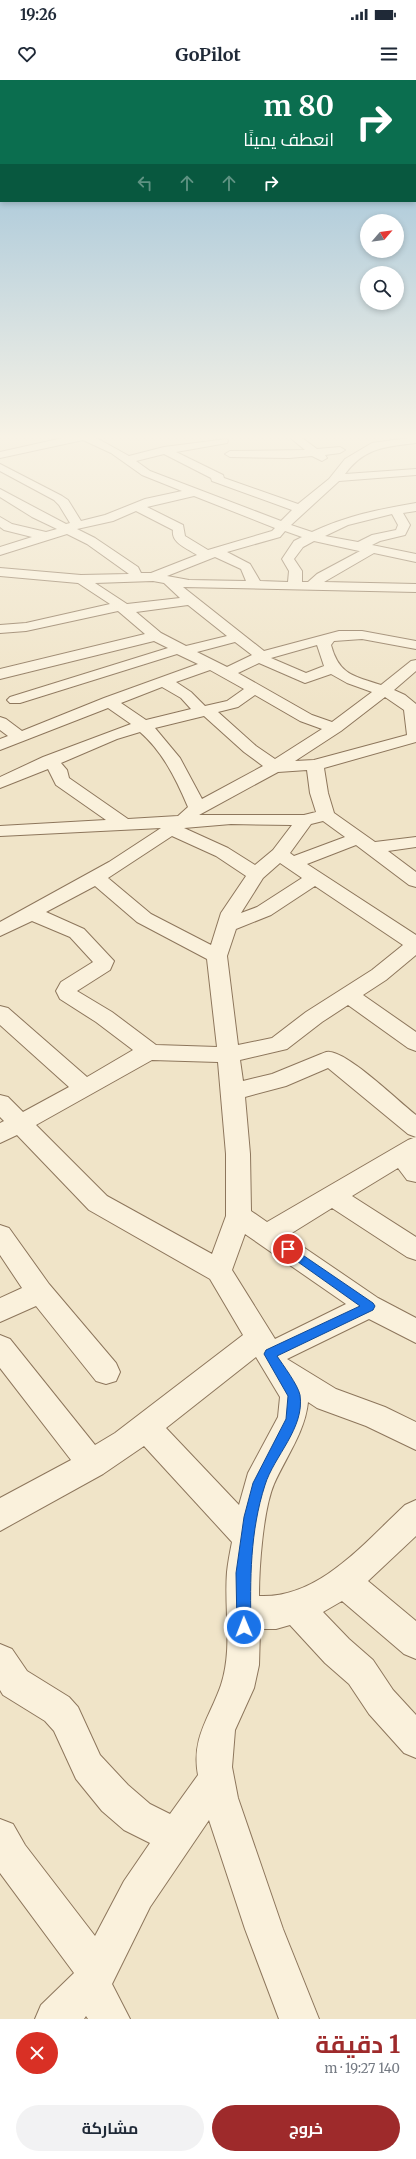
<!DOCTYPE html>
<html lang="ar">
<head>
<meta charset="utf-8">
<style>
	body { margin:0; font-family:Merriweather,Cairo,serif; background:#f2f2f3; color:#1f2937; direction:rtl; height:100vh; display:flex; flex-direction:column; font-size:15px; white-space:nowrap }
	* { box-sizing:border-box; margin:0 }
	p { font-size:13px; color:#747a83 }
	.icon { flex:none; width:22px; height:22px; fill:none; stroke:currentColor; stroke-width:2; stroke-linecap:round; stroke-linejoin:round }
	.map { position:relative; height:1939px; overflow:hidden; direction:ltr }
	.sheet { display:flex; flex-direction:column; background:#fff; flex:1 }
	.sheet>* { flex:none }
	.banner { position:absolute; left:0px; top:0px; width:416px; height:122px; box-shadow:0 2px 6px #0003; direction:rtl; background:#0b6e4f; color:#fff; overflow:hidden }
	.needle { width:26px; rotate:62deg }
	.controls { position:absolute; left:360px; top:134px; display:grid; gap:8px }
	.controls a { display:grid; place-items:center; width:44px; height:44px; border-radius:50%; background:#fff; box-shadow:0 2px 6px #0003; font-size:20px }
	.pin { position:absolute; display:grid; place-items:center; width:34px; height:34px; color:#fff; margin:-17px; border:2px solid #fff; border-radius:50%; box-shadow:0 1px 4px #0007 }
	.me { position:absolute; width:44px; margin:-22px; rotate:359deg; stroke-linejoin:round; filter:drop-shadow(0 0 3px #0008) }
	.turn { display:flex; align-items:center; gap:14px; height:84px; padding:0 16px; font-size:18px }
	.turn .icon { width:52px; height:52px; stroke-width:2.5 }
	.turn b { display:block; font-size:28px; line-height:34px }
	.lanes { display:flex; align-items:center; height:38px; padding:0 16px; background:#0003; justify-content:center; gap:20px; direction:ltr }
	.lanes .off { opacity:.35 }
	.round { display:grid; place-items:center; flex:none; width:42px; height:42px; border-radius:21px; background:#f2f2f3 }
	.headline { display:flex; align-items:center; justify-content:space-between; height:68px; padding:0 16px }
	h1 { font-size:24px; font-weight:700; line-height:30px; color:#9e2a2b }
	.cta { display:flex; gap:8px; margin-top:auto; padding:8px 16px }
	.cta a { flex:1; height:46px; border-radius:24px; background:#9e2a2b; color:#fff; font-size:16px; font-weight:700; line-height:46px; text-align:center }
	.cta a+a { background:#f2f2f3; color:#1f2937 }
	.status { display:flex; justify-content:space-between; align-items:center; height:28px; padding:0 20px; background:#fff; direction:ltr }
	.status svg { height:11px; fill:currentColor }
	header { display:flex; justify-content:space-between; align-items:center; height:52px; padding:0 16px; background:#fff; font-size:18px; font-weight:700 }
	.map>svg:first-child { display:block }
</style>
</head>
<body>
<div class="status"><b>19:26</b><svg viewBox="0 0 49 12"><path d="M0 12V9h3v3zM5 12V6h3v6zM10 12V3h3v9zM15 12V0h3v12zM26 1h20v11H26zM47 4h2v5h-2z"/></svg></div>
<header><svg class="icon" aria-label="menu" viewBox="0 0 24 24"><path d="M4 6h16M4 12h16M4 18h16"/></svg>GoPilot<svg class="icon" aria-label="heart" viewBox="0 0 24 24"><path d="M12 20l-8-8c-3-5 5-10 8-4 3-6 11-1 8 4z"/></svg></header>
<div class="map">
<svg width="416" height="1939" viewBox="0 0 416 1939">
	<rect width="100%" height="100%" fill="#f0e4c8"/>
	<g fill="none" stroke-linecap="round" stroke-linejoin="round">
		<defs>
			<g id="minor">
				<path d="M76,355h18l-1,1 36,20 35,-9 63,-8 1,2 -1,2 -51,9 47,23 1,3 74,26 31,-25 16,-20 27,-16 44,-6v6c-31,4 -51,4 -71,31l71,-5v6l-77,6 -48,44 21,7c37,-17 64,-22 104,-29v8l-13,2 7,12 -5,10 -25,6 -8,4 44,9v8l-42,-9 -50,29 92,2v8l-233,-5 81,64 75,-20h23l54,10v8l-54,-10 -28,2 -3,4c8,30 23,31 50,40l30,-24 5,-1v11l-22,19 11,5 11,9v38l-92,26 4,25 6,20 41,29 41,-5v10l-28,4 28,21v15l-7,-2 -53,-40 -49,19 109,71v20l-30,25 -23,15 53,37v19l-8,-3 -60,-43 -26,17 -35,27 -47,11 3,21 29,-7 49,-20c3,-1 6,-3 9,-2 20,2 68,49 86,63v22l-8,-3 -80,-66 -42,18 -41,11 5,57 1,57 16,11 141,-82 8,-3v45l-9,-2 -9,-12 -46,28 64,41v23l-9,-3 -75,-49 -45,28 91,62 38,20v25l-47,-24 -82,40 49,30 49,18 31,15v28l-50,-24 -49,-18 -9,-6c-3,30 -22,55 -34,82 -11,26 -15,84 -15,112 60,3 106,-54 146,-91l11,-5v36l-48,45 48,40v38l-12,-5 -62,-53 -19,11 26,27 24,21 20,30 23,25v43l-12,-5 -35,-39 -20,-30 -24,-21 -35,-38 -14,4h-16l-1,36 -5,23 -19,42 -3,37 6,31 45,131 36,90h-40l-34,-90 -36,-109 -59,87 -38,77 18,35h-42l-2,-3 -2,3h-49l6,-14 33,-32 -74,-100v-54l13,5 12,21 70,91 29,-55 26,-38 -26,-13 -22,-19 -26,-32 -22,-48 -9,-10 -42,-26 -3,-5v-46l12,5 15,22 42,26 9,10 22,48 28,30 22,19 20,10 28,-39c-7,-37 12,-58 23,-90 12,-37 3,-75 6,-113 1,-10 3,-20 5,-30l-88,-96 -41,28 -103,57v-33l71,-38 -71,-92v-33l10,4 85,106 20,-12 128,-98 -33,-56 -121,-69 -72,-75 -17,8v-20l4,-2 -4,-4v-22l8,2 15,15 46,-25 -69,-62v-19l8,2 79,69 46,-27 -37,-28 -36,-23 -4,-8 5,-9 32,-20 -23,-25 -38,-16 -32,15v-14l109,-60 52,-34 -161,8v-10l106,-6 -50,-35 -8,-16 -48,19v-11l43,-20 88,-33 -23,-16 -108,42v-11l8,-3 -8,-6v-13l6,2 16,12 82,-33 94,-34 -21,-10 -157,49h-10l-3,-3 3,-3 158,-49 -14,-7 -154,38v-10l145,-35 -27,-23 -92,20 -26,2v-8l26,-2 84,-19 -32,-21 -78,-7v-8l81,7 48,-1 -42,-30 -20,-10 -67,21v-8l32,-10 -28,-7 -4,-3v-10l12,7 34,8 11,-3 -25,-12 -32,-20v-8l66,35 4,-1 -11,-18 -5,-5 -54,-29v-7l62,32 6,4 13,21 24,-6 40,-16 37,-8 -40,-16 -31,-22 -28,-13 -83,18v-6zM164,374l47,24 1,3 80,29 -11,11 -131,-50 -14,-10zM194,416l81,32 -3,3 -64,19 -23,-14 -2,-11 -36,-18zM136,431l37,19c-2,13 14,18 24,25l-46,18h-10l-3,-6 -43,-29 -18,-9 36,-8zM392,434l6,11 -2,5 -24,5 -14,7 -33,-6 23,-11zM285,451l17,6 -8,4 -12,18 7,12 -1,11 -28,-1 -10,-17 -23,-12 53,-15zM314,461l45,10h1l-43,23 -9,8h-6v-11l-8,-12 9,-12zM215,477l26,12 5,12 -57,-1 -22,-4zM153,501l11,2 16,15 -53,6 -32,-21zM188,525l39,31 -41,10 -25,-13 -25,-21zM235,562l17,13 -25,12 -30,-15zM317,565l7,21 -18,7 -35,-15zM259,583l46,20 26,-9 16,9 25,9 -40,30 -20,-7 -74,-42zM210,590l34,19 -17,12 -22,5 -14,-14 -15,-10zM162,607l19,11 10,11 -45,11 -25,-17zM255,615l45,26 22,8 -47,30 -19,-13 -38,-34 20,-5zM385,617l19,13 3,25 -93,25 -19,1 46,-30zM204,636l40,36 19,14 -61,33 -22,-41 -25,-30zM140,652c23,20 36,47 48,75l-10,9 -50,3 -59,-41 -2,-8 -6,-7 56,-24zM307,690l3,23 6,19 -12,3h-105l79,-43zM323,741l22,16 -51,19 -4,-3 21,-29zM231,744l61,1 -19,25 -18,15 -27,-17 -44,-20zM172,756l44,20 30,20 -25,37 -10,32 -60,-31 -43,-36zM280,783l22,15 -45,29 -16,6 22,-35zM95,806l42,36 70,37 10,88 -61,-2 -44,-33 -35,-21 33,-21 4,-9 -30,-32 -38,-17zM315,806l88,59 -31,25 -66,42 -34,26 -34,7 -11,-89 9,-27 35,-14zM152,980l66,2 8,92v62l-14,38 -105,-58 -71,-71zM245,1154l101,70 -71,35 -43,-69zM256,1277l24,40 -2,20 -30,56 -9,32 -73,-77z"/>
				<polygon points="287,355 298,355 317,369 340,367 345,370 340,373 325,375 327,378 322,381 312,376 289,378 230,377 225,374 230,371 305,370"/>
				<polygon points="0,1145 9,1148 49,1204 116,1283 120,1292 116,1301 106,1304 96,1301 36,1226 0,1242 0,1218 22,1208 0,1175"/>
			</g>
		</defs>
		<use href="#minor" stroke="#8d765c" stroke-width="2"/>
		<use href="#minor" fill="#faf1dc" fill-rule="evenodd"/>
	</g>
	<linearGradient id="sky" x2="0" y2="1"><stop stop-color="#8fbad6"/><stop offset="0.57" stop-color="#f8f3e6"/><stop offset="1" stop-color="#f8f3e6" stop-opacity="0"/></linearGradient>
	<rect width="416" height="626" fill="url(#sky)"/>
	<path fill="#1a73e8" stroke="#114b97" d="M288,1165l85,58 2,3 -2,4 -96,46c6,9 21,29 23,39 5,33 -26,61 -35,90 -15,46 -15,95 -14,142l-2,5 -5,2 -5,-2 -2,-5 -1,-54 8,-56 9,-34 33,-64 2,-23 -24,-42 2,-4 94,-44 -76,-54 -1,-3z"/>
</svg>
<div class="controls">
<a><svg class="needle" viewBox="-14 -14 28 28"><path d="M0-13l5 13h-10z" fill="#e53935"/><path d="M0 13l5-13h-10z" fill="#747a83"/></svg></a>
<a><svg class="icon" aria-label="search" viewBox="0 0 24 24"><circle cx="10" cy="10" r="6"/><path d="M15 15l6 6"/></svg></a>
</div>
<div class="pin" style="left:288px;top:1169px;background:#d93025"><svg class="icon" aria-label="arrive" viewBox="0 0 24 24"><path d="M6 21V4h12l-3 4 3 4H6"/></svg></div>
<svg class="me" style="left:244px;top:1547px" viewBox="-20 -20 40 40"><circle r="17" fill="#1a73e8" stroke="#fff" stroke-width="3"/><path d="M0-11L8 9 0 5-8 9z" fill="#fff"/></svg>
<div class="banner">
<div class="turn"><svg class="icon" aria-label="right" viewBox="0 0 24 24"><path d="M7 20v-9h11M14 6l5 5-5 5"/></svg><div><b>80 m</b>انعطف يمينًا</div></div>
<div class="lanes"><svg class="icon off" aria-label="left" viewBox="0 0 24 24"><path d="M17 20v-9H6M10 6l-5 5 5 5"/></svg><svg class="icon off" aria-label="ahead" viewBox="0 0 24 24"><path d="M12 20V5M6 11l6-6 6 6"/></svg><svg class="icon off" aria-label="ahead" viewBox="0 0 24 24"><path d="M12 20V5M6 11l6-6 6 6"/></svg><svg class="icon" aria-label="right" viewBox="0 0 24 24"><path d="M7 20v-9h11M14 6l5 5-5 5"/></svg></div>
</div>
</div>
<section class="sheet">
<div class="headline"><div><h1>1 دقيقة</h1><p>140 m · 19:27</p></div><a class="round" style="background:#d93025;color:#fff"><svg class="icon" aria-label="close" viewBox="0 0 24 24"><path d="M6 6l12 12M18 6L6 18"/></svg></a></div>
<div class="cta"><a>خروج</a><a>مشاركة</a></div>
</section>
</body>
</html>
